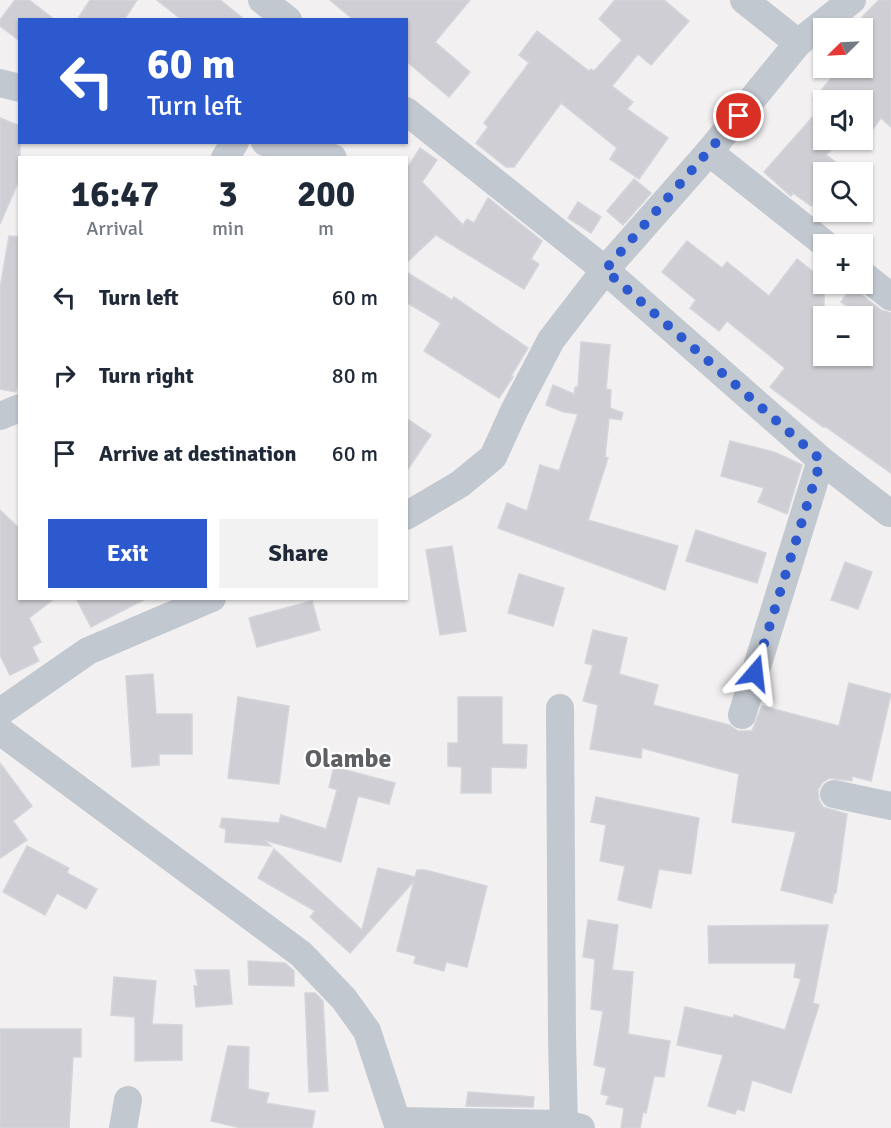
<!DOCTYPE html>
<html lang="en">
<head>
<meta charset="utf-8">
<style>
	body { margin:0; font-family:Signika,sans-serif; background:#f2f2f3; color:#1f2937; height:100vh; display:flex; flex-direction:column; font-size:22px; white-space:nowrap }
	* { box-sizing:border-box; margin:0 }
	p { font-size:20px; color:#747a83 }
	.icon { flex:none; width:33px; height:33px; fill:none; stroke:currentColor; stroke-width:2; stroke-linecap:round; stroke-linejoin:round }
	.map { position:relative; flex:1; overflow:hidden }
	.panel { position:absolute; left:18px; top:156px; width:390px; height:444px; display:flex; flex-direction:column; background:#fff; border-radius:0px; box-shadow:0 2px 4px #0004 }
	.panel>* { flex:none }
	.top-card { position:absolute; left:18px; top:18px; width:390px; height:126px; border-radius:0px; box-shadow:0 2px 4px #0004; background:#2d59ce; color:#fff; overflow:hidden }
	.needle { width:39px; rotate:246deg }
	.controls { position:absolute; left:813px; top:18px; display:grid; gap:12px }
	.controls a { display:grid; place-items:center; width:60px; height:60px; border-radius:0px; background:#fff; box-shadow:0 2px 4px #0004; font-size:30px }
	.pin { position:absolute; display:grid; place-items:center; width:51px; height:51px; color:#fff; margin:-26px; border:3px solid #fff; border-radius:50%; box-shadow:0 2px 6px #0007 }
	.me { position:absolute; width:66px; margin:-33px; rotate:17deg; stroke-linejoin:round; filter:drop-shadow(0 0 4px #0008) }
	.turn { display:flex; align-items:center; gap:21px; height:126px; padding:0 30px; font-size:27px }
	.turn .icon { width:78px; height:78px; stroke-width:2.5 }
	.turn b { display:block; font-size:42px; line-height:51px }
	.eta { display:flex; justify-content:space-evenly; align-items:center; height:102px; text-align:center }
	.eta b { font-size:36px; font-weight:700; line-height:42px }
	.action { display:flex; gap:12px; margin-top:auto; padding:12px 30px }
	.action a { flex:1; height:69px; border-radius:0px; background:#2d59ce; color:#fff; font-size:24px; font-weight:700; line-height:69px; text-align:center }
	.action a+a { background:#f2f2f3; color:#1f2937 }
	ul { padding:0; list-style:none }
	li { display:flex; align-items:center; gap:18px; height:78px; padding:0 30px }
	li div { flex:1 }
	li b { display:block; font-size:22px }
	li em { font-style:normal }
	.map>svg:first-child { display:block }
</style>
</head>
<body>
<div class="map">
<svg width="891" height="1128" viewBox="0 0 891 1128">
	<rect width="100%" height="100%" fill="#f2f0f0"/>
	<g fill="#ceced4" stroke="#d4d5da" stroke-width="1.5">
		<polygon points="15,0 29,0 55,20 20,20 20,41 0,26 0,20"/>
		<polygon points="90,0 137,0 124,20 77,20"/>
		<polygon points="157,0 220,0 245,20 182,20"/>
		<polygon points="330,0 470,0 435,42 470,72 449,97 406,61 406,20 354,20"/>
		<polygon points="615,0 664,0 689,21 651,65 638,54 612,86 633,102 627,109 668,138 639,179 610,159 617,148 561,103 514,167 506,167 476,143 488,127 484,123 529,63 519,55 537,31 589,71 591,69 594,71 622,40 599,19"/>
		<polygon points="879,0 891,0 891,127 881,118 862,144 862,100 813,100 840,68 862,68 862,17"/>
		<polygon points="824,104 824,140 840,140 826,155 850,172 824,172 824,189 811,206 793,193 791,196 764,172"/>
		<polygon points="0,118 20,126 20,178 0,224"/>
		<polygon points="420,148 437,160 422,182 463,225 467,219 474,223 488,198 542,241 531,259 539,264 524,289 436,235 406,263 406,166 408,167"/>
		<polygon points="634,179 651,193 623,225 607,211"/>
		<polygon points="578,202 601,217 591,233 568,218"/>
		<polygon points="9,236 20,237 20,378 16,392 0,389 0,289"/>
		<polygon points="687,241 722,268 727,262 769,296 797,259 824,280 824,356 862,356 862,316 841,302 852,287 881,310 891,313 891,473 826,427 823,427 770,387 785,368 727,321 719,331 690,308 696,300 662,272"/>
		<polygon points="406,272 452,300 454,297 528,348 511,376 513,377 499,398 424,351 441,323 406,302"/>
		<polygon points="581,342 610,345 606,389 611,390 610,408 623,413 621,420 609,418 605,457 608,458 588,520 678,546 665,590 498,528 507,503 527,511 540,465 559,471 578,414 564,412 546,405 553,385 574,394 575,387 578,387"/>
		<polygon points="406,418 431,435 406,472"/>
		<polygon points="730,441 774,452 802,465 787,514 758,502 764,488 721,476"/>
		<polygon points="0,510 20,529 20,598 55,598 29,618 41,642 32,647 39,661 10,675 0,655"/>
		<polygon points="696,530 766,553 757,583 686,561"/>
		<polygon points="452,546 466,631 440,635 426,550"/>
		<polygon points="845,562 872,572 858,609 831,600"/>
		<polygon points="519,574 564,588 553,626 508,613"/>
		<polygon points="76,598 147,598 91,627"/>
		<polygon points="312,601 320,630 257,647 249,618"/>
		<polygon points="593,630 627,638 619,674 658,685 653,705 729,725 738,731 752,731 762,706 839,726 849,683 891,694 871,781 852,776 852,781 829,778 822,783 818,790 819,800 823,807 847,814 836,893 834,893 832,903 781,890 796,832 732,822 739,774 642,748 641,758 590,749 598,705 583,701 593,665 585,663"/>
		<polygon points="153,674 156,714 192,714 192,754 159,754 159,765 132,767 126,676"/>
		<polygon points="238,697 289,706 279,784 228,778"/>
		<polygon points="458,697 502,697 502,744 527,745 526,768 491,767 491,793 461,793 462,767 448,766 448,743 458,743"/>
		<polygon points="0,763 32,806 13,821 27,840 0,858"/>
		<polygon points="334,767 395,783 389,804 358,796 341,862 264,840 271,846 225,842 226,829 220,827 222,818 279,823 281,815 326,829 337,790 329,787"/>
		<polygon points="596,797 699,818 691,874 659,869 651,908 618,900 625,866 600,861 606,825 591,822"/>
		<polygon points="27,846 69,868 67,873 97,889 86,909 57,893 45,915 3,892"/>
		<polygon points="274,849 362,930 378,868 415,877 417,870 425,870 487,886 467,967 446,962 444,971 414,963 416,956 397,951 414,881 350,953 310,917 315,911 258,878"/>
		<polygon points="588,920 618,925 612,970 633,972 628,1034 670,1041 664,1077 654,1076 646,1113 643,1112 640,1128 621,1128 624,1108 606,1104 609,1096 601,1094 606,1068 594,1065 603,1011 591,1009 595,959 583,957"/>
		<polygon points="828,925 813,1003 819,1005 791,1093 752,1080 744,1111 737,1109 735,1114 708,1106 723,1055 677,1045 685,1007 733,1018 734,1015 785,1030 801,979 794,977 796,963 709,963 708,926"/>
		<polygon points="248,961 285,963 294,971 294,986 249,985"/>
		<polygon points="195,970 229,970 232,1004 196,1007 194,986 198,986"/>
		<polygon points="114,977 156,981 152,1024 182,1025 182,1060 135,1061 135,1017 111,1015"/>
		<polygon points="305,993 315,993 323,1001 328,1091 309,1092"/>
		<polygon points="0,1029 81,1029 81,1057 73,1057 69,1128 0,1128"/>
		<polygon points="228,1046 249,1047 248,1089 269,1093 266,1103 315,1111 312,1128 241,1128 211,1121"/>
		<polygon points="468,1092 534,1097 533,1107 466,1106"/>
	</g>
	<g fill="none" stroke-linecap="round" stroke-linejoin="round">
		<g stroke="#c2c8d0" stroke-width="28">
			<polyline points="262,0 288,20"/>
			<polyline points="744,0 798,43"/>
			<polyline points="0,83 20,88"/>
			<polyline points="406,111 605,270 821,460 889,513"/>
			<polyline points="265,142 333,158"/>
			<polyline points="709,152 825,244"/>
			<polyline points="225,158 235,142"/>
			<polyline points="862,274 891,297"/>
			<polyline points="0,416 20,408"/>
			<polyline points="406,516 460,484 493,457 514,411 551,340 605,270 709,152 798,43 852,0"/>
			<polyline points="560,708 562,1037 564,1128"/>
			<polyline points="0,712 88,651 212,598"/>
			<polyline points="742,715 821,460"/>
			<polyline points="0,731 301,954 344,999 367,1031 399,1128"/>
			<polyline points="834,794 891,806"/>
			<polyline points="398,1121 564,1124 581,1128"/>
			<polyline points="123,1128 128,1100"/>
		</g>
	</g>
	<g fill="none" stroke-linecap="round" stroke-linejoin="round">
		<polyline stroke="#2d59ce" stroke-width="10" stroke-dasharray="0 18" points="739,116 605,270 821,460 755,673"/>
	</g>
	<g text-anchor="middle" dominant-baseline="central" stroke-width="4.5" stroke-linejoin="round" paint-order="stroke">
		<g font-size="26" font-weight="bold" fill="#5d5f64" stroke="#fff">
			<text x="348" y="759">Olambe</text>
		</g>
	</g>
</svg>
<div class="controls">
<a><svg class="needle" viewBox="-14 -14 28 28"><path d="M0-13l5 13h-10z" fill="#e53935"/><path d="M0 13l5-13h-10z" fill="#747a83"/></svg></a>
<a><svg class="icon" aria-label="sound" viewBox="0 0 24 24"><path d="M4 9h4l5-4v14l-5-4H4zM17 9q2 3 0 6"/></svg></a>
<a><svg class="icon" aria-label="search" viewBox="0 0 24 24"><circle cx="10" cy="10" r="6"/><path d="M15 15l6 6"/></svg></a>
<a>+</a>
<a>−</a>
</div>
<div class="pin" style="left:739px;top:116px;background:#d93025"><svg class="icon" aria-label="arrive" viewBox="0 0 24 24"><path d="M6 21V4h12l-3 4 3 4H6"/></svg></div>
<svg class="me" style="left:755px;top:673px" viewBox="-20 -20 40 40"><path d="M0-17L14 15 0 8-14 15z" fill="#2d59ce" stroke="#fff" stroke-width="4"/></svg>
<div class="top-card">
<div class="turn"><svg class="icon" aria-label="left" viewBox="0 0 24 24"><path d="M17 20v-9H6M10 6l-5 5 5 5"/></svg><div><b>60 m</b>Turn left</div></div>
</div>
<section class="panel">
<div class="eta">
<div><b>16:47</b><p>Arrival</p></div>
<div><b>3</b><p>min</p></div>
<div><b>200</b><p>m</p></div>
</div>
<ul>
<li><svg class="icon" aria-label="left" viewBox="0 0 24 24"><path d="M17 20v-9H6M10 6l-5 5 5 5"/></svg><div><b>Turn left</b></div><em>60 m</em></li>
<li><svg class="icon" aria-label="right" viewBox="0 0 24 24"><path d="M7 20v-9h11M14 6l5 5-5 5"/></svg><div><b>Turn right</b></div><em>80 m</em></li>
<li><svg class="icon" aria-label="arrive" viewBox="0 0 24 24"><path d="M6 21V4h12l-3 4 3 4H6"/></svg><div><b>Arrive at destination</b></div><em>60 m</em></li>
</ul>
<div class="action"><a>Exit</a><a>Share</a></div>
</section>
</div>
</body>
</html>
